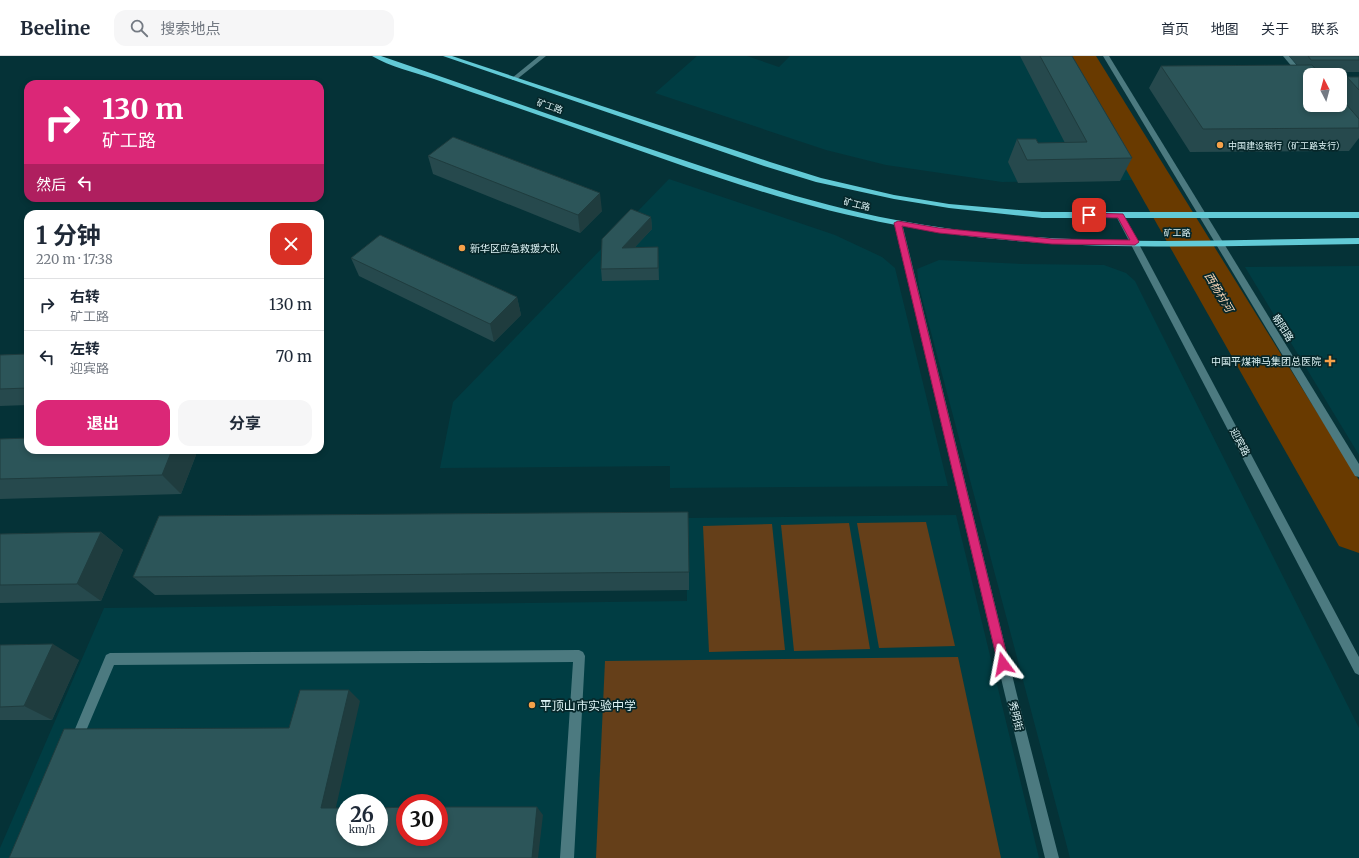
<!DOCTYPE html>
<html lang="zh">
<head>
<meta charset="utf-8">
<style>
	body { margin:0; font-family:Merriweather,"Noto Sans SC",serif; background:#f6f6f7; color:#1f2937; height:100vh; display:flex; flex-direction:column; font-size:15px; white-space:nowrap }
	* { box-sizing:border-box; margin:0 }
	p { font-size:13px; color:#747a83 }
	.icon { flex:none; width:22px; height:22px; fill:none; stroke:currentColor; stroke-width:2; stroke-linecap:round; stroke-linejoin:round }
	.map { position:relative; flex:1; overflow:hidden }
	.sheet { position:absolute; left:24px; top:154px; width:300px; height:244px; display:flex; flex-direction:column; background:#fff; border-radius:12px; box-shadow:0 2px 6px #0003 }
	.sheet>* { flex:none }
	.top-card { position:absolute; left:24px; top:24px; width:300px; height:122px; border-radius:12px; box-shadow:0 2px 6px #0003; background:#db2777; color:#fff; overflow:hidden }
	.needle { width:26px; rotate:354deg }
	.buttons { position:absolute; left:1303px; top:12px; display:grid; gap:8px }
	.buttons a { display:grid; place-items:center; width:44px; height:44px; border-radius:8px; background:#fff; box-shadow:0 2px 6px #0003; font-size:20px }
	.speed { position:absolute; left:336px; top:738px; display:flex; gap:8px; font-size:20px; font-weight:700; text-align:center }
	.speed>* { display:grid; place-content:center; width:52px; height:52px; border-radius:50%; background:#fff; box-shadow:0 2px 6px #0003; line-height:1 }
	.speed small { font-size:10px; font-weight:400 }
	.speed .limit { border:6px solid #d22; background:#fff; color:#111 }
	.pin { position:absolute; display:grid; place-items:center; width:34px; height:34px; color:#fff; margin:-17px; border-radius:8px; box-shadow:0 2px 6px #0006 }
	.me { position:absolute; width:44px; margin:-22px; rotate:347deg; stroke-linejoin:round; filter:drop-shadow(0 0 3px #0008) }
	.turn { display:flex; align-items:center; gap:14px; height:84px; padding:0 12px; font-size:18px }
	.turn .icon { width:52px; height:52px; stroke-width:2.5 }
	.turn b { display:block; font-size:28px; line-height:34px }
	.then { display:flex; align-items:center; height:38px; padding:0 12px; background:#0003; gap:8px; font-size:15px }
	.round { display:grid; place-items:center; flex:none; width:42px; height:42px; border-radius:12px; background:#f6f6f7 }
	.head { display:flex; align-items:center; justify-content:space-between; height:68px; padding:0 12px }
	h1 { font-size:24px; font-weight:700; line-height:30px }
	.cta { display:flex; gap:8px; margin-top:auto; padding:8px 12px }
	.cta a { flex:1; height:46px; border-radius:12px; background:#db2777; color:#fff; font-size:16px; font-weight:700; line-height:46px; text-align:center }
	.cta a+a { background:#f6f6f7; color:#1f2937 }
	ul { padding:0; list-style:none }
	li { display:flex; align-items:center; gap:12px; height:52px; padding:0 12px; border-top:1px solid #e0e1e3 }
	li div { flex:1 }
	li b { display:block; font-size:15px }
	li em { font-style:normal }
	header { display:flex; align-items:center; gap:24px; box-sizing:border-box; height:56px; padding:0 20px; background:#fff; border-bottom:1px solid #e0e1e3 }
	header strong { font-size:19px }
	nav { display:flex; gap:22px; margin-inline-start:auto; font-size:14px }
	.search { width:280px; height:36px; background:#f6f6f7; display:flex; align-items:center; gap:10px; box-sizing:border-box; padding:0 14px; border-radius:12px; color:#747a83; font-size:15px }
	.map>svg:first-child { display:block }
</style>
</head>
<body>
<header>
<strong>Beeline</strong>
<div class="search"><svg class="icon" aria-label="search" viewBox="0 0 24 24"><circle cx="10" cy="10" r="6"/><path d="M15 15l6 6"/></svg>搜索地点</div>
<nav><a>首页</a><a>地图</a><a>关于</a><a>联系</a></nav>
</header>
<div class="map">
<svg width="1359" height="802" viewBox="0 0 1359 802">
	<rect width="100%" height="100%" fill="#053237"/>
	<g fill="#003d43" fill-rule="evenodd">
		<polygon points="697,0 747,0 779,11 790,0 1062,0 1134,124 1002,126 886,109 826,94 655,37"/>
		<polygon points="669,123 835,179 882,201 895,212 948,430 670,432 670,410 440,412 453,346"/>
		<polygon points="939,204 1023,208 1104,209 1126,217 1135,225 1359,672 1359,802 1070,802 919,231 917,213"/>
		<polygon points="1359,210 1359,399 1245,211"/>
		<path d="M956,459l83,343h-1039v-10l104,-240 583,-7 -1,-83zM345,747h34v34h-34zM405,747h34v34h-34z"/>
	</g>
	<g fill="#653f19">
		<polygon points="926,466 955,590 879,592 857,467"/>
		<polygon points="849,467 870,593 794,595 781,469"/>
		<polygon points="772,468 785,594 709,596 703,470"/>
		<polygon points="958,601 1001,802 596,802 605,605"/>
	</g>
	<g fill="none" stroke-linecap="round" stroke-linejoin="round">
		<polygon fill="#693a00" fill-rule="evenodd" points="1062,0 1096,0 1359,424 1359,497 1339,490"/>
		<g fill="#4c7a80" fill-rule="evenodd">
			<polygon points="539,0 546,0 516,24 512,24 512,22"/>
			<polygon points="1103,0 1109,0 1359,408 1359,421 1355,420"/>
			<polygon points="1283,0 1289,0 1310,25 1310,31 1308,30"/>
			<polygon points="1120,157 1124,160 1359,601 1359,619 1355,617 1116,160"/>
			<polygon points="898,164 902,167 1017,639 1059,802 1045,802 1005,639 894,167"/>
			<polygon points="579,594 583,596 585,600 574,802 560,802 573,606 114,609 80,689 76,691 72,689 70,685 106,599 110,597"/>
		</g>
		<g fill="#62cad6" fill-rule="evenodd">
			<path d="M372,0h9c99,34 197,69 296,102 72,24 144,48 219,62 152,29 309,20 463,18v6c-154,2 -311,10 -463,-19 -114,-21 -223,-63 -332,-101 -43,-15 -87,-30 -130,-45 -20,-7 -44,-12 -62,-23z"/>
			<polygon points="443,0 452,0 770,106 821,122 894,139 949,148 1042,156 1359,156 1359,162 1042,162 949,152 894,143 816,126 764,110"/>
		</g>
	</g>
	<g fill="#26494d">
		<polygon points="1020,0 1072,0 1132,102 1120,125 1018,127 1008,106 1017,83 1038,87 1065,87"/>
		<polygon points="1289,0 1359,0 1359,16 1318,16 1340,49 1340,31 1347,21 1359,21 1359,82 1349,95 1190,96 1149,32 1161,10 1297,9"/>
		<polygon points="428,100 602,155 580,177 433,118"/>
		<polygon points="651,161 652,173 635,191 658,191 659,224 602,225 601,213"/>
		<polygon points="351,202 517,241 521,259 494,286 359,220"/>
		<polygon points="28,298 28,349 0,350 0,299"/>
		<polygon points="0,383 28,394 192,394 196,399 181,438 0,443"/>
		<polygon points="101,476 123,494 101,545 0,547 0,478"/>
		<polygon points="689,516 689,534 155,539 133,521"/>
		<polygon points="0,589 79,604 52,664 0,664"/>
	</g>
	<g fill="#1f3c3e">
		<polygon points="600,137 602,155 580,177 578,159"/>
		<polygon points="651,161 652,173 623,204 622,192"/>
		<polygon points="517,241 521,259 494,286 490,268"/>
		<polygon points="172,394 192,394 196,399 181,438 162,419"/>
		<polygon points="101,476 123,494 101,545 77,528"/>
		<polygon points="53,588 79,604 52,664 24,650"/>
		<polygon points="349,634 360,645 334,760 321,752"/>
		<polygon points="537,751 543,759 538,802 532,802"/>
	</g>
	<g fill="#2c5559" stroke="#1f3c3e">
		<polygon points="1040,0 1072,0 1132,102 1027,104 1017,83 1036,83 1038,87 1087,86"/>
		<polygon points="1308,0 1359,0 1359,4 1311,4"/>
		<polygon points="1312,9 1321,19 1310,19 1310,49 1340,49 1340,41 1359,63 1359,72 1203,73 1161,10"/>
		<polygon points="1347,21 1359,21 1359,34"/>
		<polygon points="453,81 600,137 578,159 428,100"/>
		<polygon points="631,153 651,161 622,192 658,191 658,212 601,213 602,183"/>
		<polygon points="380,179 517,241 490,268 351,202"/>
		<polygon points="28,298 28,332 0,333 0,299"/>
		<polygon points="28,382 28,394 172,394 162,419 0,423 0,383"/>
		<polygon points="688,456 689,516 133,521 159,460"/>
		<polygon points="101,476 77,528 0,529 0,478"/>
		<polygon points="53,588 24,650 0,651 0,589"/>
		<polygon points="300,634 349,634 321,752 345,752 345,781 379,781 379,752 405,751 405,781 439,781 439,751 537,751 532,802 9,802 64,673 289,672"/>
	</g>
	<polygon fill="#db2777" stroke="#8e194d" points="1089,157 1123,158 1139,186 1135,189 1052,188 939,177 902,170 1009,608 1007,612 1003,614 1000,612 998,608 894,167 898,165 939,172 1052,183 1130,184 1118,162 1086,161 1085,159"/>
	<g fill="#f7a149" stroke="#06272a" stroke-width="1.5">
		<circle cx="1220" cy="89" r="4"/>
		<circle cx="462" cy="192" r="4"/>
		<path d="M1328 299h4v4h4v4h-4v4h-4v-4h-4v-4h4z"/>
		<circle cx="532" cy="649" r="4"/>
	</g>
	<g text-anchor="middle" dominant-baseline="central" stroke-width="3.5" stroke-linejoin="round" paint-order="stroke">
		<g font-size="9" fill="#def4f6" stroke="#06272a">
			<text transform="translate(550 50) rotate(19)">矿工路</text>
			<text transform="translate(857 148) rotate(13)">矿工路</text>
			<text x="1177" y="176">矿工路</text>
		</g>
		<g font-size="9" fill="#def4f6" stroke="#06272a" text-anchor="start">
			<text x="1228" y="89">中国建设银行（矿工路支行）</text>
		</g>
		<g font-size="10" fill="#def4f6" stroke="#06272a" text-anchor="start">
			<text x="470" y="192">新华区应急救援大队</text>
			<text x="1321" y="305" text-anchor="end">中国平煤神马集团总医院</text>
		</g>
		<g font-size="10" fill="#def4f6" stroke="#06272a">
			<text transform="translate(1283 272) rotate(58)">朝阳路</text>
			<text transform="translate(1240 386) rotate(62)">迎宾路</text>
			<text transform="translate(1016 660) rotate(76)">秀明街</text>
		</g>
		<g font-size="11" font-style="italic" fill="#fdd9ba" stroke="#06272a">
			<text transform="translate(1219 236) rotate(59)">西杨村河</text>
		</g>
		<g font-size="12" fill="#def4f6" stroke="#06272a" text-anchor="start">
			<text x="540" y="649">平顶山市实验中学</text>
		</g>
	</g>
</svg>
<div class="buttons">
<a><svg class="needle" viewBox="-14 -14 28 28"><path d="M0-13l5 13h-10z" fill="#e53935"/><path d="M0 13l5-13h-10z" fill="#747a83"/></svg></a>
</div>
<div class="speed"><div>26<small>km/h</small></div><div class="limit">30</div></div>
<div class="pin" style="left:1089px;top:159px;background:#d93025"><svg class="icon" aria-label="arrive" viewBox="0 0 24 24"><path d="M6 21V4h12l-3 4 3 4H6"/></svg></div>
<svg class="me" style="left:1003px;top:608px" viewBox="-20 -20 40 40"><path d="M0-17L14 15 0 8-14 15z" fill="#db2777" stroke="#fff" stroke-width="4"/></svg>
<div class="top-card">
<div class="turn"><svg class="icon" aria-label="right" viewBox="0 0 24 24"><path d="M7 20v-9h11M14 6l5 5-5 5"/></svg><div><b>130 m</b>矿工路</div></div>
<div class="then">然后<svg class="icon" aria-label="left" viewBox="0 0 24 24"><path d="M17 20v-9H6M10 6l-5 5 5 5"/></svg></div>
</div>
<section class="sheet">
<div class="head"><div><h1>1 分钟</h1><p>220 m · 17:38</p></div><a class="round" style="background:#d93025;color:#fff"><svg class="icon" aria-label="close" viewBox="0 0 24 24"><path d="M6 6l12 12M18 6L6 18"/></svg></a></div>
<ul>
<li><svg class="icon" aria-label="right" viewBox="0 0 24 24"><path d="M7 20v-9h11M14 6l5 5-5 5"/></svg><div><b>右转</b><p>矿工路</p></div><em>130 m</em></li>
<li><svg class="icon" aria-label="left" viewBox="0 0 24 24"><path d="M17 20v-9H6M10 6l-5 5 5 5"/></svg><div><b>左转</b><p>迎宾路</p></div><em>70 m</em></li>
</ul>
<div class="cta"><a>退出</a><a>分享</a></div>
</section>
</div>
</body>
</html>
